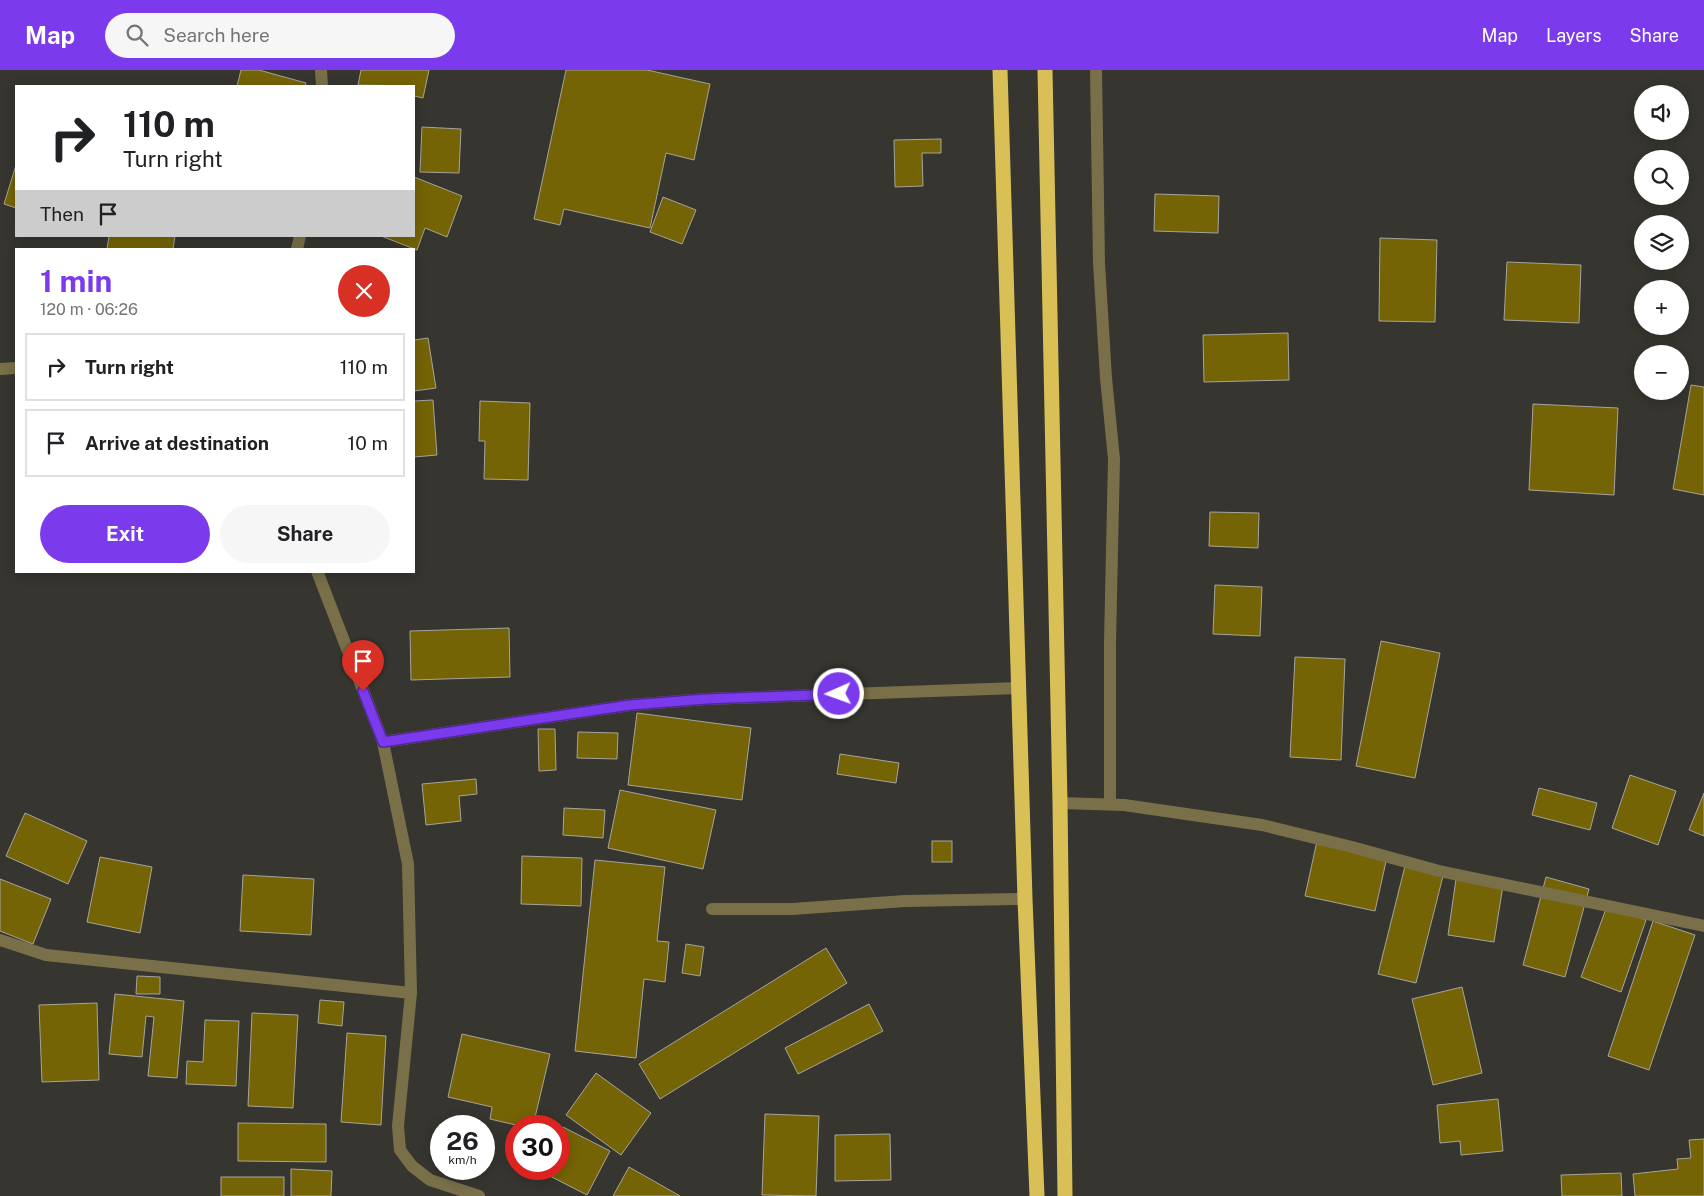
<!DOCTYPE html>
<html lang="en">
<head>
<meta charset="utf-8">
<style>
	body { margin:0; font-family:"Public Sans",sans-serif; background:#f6f6f6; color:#202124; height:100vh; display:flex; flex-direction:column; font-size:19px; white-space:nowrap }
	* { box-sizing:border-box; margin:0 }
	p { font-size:16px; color:#757577 }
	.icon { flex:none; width:28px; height:28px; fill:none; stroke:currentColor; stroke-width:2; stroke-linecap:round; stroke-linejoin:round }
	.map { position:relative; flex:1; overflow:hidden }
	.drawer { position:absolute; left:15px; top:178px; width:400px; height:325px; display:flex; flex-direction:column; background:#fff; border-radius:0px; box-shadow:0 2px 12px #0003 }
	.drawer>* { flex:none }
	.banner { position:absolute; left:15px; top:15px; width:400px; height:152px; border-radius:0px; box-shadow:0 2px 12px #0003; background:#fff; color:#202124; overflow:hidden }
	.tools { position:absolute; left:1634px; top:15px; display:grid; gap:10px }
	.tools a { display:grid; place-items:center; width:55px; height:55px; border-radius:50%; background:#fff; box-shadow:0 2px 12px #0003; font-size:25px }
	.speed { position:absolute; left:430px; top:1045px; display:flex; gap:10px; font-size:25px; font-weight:700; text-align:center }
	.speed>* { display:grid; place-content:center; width:65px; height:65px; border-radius:50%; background:#fff; box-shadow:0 2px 12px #0003; line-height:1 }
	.speed small { font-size:12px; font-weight:400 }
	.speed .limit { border:8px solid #d22; background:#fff; color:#111 }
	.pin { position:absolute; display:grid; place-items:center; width:42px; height:42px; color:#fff; margin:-51px -21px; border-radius:50% 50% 50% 0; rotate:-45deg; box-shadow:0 0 5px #0007 }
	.pin .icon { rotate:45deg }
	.me { position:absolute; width:55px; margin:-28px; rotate:268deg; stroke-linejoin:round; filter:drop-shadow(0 0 4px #0008) }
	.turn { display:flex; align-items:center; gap:18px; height:105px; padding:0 25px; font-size:22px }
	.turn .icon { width:65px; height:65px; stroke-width:2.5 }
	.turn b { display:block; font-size:35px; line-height:42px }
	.then { display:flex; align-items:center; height:48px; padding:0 25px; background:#0003; gap:10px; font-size:19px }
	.round { display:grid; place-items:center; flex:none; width:52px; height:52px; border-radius:26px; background:#f6f6f6 }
	.overview { display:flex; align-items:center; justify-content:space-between; height:85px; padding:0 25px }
	h1 { font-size:30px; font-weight:700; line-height:38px; color:#7c3aed }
	.action { display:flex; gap:10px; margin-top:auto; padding:10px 25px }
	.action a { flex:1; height:58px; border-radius:30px; background:#7c3aed; color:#fff; font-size:20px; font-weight:700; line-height:58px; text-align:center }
	.action a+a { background:#f6f6f6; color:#202124 }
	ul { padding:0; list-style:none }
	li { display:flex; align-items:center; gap:15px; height:68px; margin:0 10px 8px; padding:0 15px; border:2px solid #e0e0e0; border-radius:0px }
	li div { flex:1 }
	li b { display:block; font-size:19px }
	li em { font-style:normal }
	header { display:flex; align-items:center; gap:30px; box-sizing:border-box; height:70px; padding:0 25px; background:#7c3aed; color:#fff }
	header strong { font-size:24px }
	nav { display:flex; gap:28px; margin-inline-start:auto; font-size:18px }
	.search { width:350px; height:45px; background:#f6f6f6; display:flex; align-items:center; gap:12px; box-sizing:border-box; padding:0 18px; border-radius:28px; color:#757577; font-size:19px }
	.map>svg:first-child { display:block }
</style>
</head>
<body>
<header>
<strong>Map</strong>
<div class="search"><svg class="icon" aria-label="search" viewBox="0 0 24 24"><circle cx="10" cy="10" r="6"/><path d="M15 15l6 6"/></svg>Search here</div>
<nav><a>Map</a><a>Layers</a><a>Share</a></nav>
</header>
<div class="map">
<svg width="1704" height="1126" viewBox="0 0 1704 1126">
	<rect width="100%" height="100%" fill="#36352f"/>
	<g fill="#756406" stroke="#a6a49d">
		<polygon points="241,0 259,0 306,13 305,16 237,16"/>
		<polygon points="361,0 429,0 423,28 414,26 414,16 358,15"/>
		<polygon points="566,0 647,0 710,14 694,90 666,83 650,158 564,139 560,155 534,149"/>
		<polygon points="422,57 461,59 459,103 420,102"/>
		<polygon points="941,69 941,83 922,83 923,116 895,117 894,70"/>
		<polygon points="16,95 16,138 4,134"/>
		<polygon points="414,107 462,126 447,167 425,158 417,180 381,166 414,166"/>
		<polygon points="1155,124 1219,126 1218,163 1154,161"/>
		<polygon points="663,127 696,140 682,174 650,162"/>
		<polygon points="109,166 175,166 173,179 107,179"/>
		<polygon points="1380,168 1437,170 1435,252 1379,251"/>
		<polygon points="1507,192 1581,195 1579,253 1504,250"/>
		<polygon points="1288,263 1289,310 1204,312 1203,265"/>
		<polygon points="428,268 436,318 414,321 414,270"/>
		<polygon points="1691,315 1704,317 1704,425 1673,419"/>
		<polygon points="433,330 437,385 414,387 414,331"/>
		<polygon points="480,331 530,333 528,410 484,409 485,371 479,371"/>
		<polygon points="1533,334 1618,338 1614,425 1529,420"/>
		<polygon points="1210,442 1259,443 1258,478 1209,476"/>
		<polygon points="1215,515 1262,517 1260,566 1213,564"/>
		<polygon points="509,558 510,607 411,610 410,561"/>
		<polygon points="1381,571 1440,583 1415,708 1356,696"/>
		<polygon points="1295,587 1345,589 1341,690 1290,687"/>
		<polygon points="637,643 751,658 742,730 628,715"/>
		<polygon points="538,659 555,659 556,700 539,701"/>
		<polygon points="578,662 618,663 617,689 577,688"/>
		<polygon points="840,684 899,693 896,713 837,704"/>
		<polygon points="1630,705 1676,721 1658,775 1612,758"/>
		<polygon points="476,709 477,724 459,726 461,751 426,755 422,714"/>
		<polygon points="1539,718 1597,733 1590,760 1532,745"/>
		<polygon points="620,720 716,740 703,799 608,778"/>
		<polygon points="1704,723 1704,766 1689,760"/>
		<polygon points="564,738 605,740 603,768 563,765"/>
		<polygon points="25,743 87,771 68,814 6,786"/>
		<rect x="932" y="771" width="20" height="21"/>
		<polygon points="1317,771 1387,787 1375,841 1305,826"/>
		<polygon points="522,786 582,788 581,836 521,834"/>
		<polygon points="100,787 152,797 140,863 87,852"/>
		<polygon points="595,790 665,797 657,871 669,872 665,912 644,909 636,988 575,981"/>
		<polygon points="1406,792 1444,802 1416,913 1378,904"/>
		<polygon points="1457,802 1504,809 1494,872 1448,865"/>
		<polygon points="243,805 314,809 311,865 240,861"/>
		<polygon points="1546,807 1589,819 1565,907 1523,895"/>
		<polygon points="0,809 51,829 33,874 0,861"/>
		<polygon points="1607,836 1646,850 1621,922 1581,907"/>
		<polygon points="1653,851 1695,865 1649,1000 1608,986"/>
		<polygon points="686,874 704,877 700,906 682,903"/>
		<polygon points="826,878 847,913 660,1029 639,994"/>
		<polygon points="137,906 160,907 160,924 136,924"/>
		<polygon points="1462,917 1482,1003 1433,1015 1412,929"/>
		<polygon points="115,924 184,931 177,1008 148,1006 154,947 146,946 142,987 109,984"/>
		<polygon points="320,930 344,932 342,956 318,953"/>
		<polygon points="97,933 99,1010 42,1012 39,935"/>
		<polygon points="869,934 883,961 798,1004 785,978"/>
		<polygon points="252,943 298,945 293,1038 248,1036"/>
		<polygon points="205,950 239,951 236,1016 186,1014 187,991 203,992"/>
		<polygon points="347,963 386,966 381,1055 341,1052"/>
		<polygon points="462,964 550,984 533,1056 520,1056 490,1049 492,1037 448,1027"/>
		<polygon points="596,1003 651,1043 621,1085 566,1045"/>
		<polygon points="1498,1029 1503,1081 1461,1085 1460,1071 1440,1073 1437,1035"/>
		<polygon points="765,1044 819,1046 816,1126 762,1125"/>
		<polygon points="238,1053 326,1054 326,1092 238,1091"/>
		<polygon points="563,1057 610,1081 587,1125 540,1101 541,1099 559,1099 559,1065"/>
		<polygon points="890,1064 891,1110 835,1111 835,1065"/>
		<polygon points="1704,1069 1704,1126 1635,1126 1633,1104 1678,1099 1677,1089 1691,1088 1689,1070"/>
		<polygon points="629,1097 680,1126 613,1126"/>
		<polygon points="291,1099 332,1101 331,1126 291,1126"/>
		<polygon points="1621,1103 1622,1126 1562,1126 1561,1105"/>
		<rect x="221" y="1107" width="63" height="19"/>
	</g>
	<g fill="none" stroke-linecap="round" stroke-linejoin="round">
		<g stroke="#797049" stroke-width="12">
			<polyline points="321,0 322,16"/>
			<polyline points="1096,0 1099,193 1106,308 1114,389 1110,573 1110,734"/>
			<polyline points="297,179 300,166"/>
			<polyline points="0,299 16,298"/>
			<polyline points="317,501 383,672 408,794 411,923 398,1056 400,1080 412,1096 430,1110 479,1126"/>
			<polyline points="383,672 630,635 706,629 1018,618"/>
			<polyline points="1060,733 1124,735 1262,755 1352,777 1439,801 1704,856"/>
			<polyline points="712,839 792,839 905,831 1025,829"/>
			<polyline points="0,870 46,885 411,923"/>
		</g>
		<g stroke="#d8c057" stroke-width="15">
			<polyline points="1000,0 1025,829 1037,1126"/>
			<polyline points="1045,0 1060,733 1065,1126"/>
		</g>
	</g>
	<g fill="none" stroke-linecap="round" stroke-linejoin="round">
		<defs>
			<polyline id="route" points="363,621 383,672 630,635 706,629 839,624"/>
		</defs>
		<use href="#route" stroke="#51269a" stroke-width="12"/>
		<use href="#route" stroke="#7c3aed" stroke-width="9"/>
	</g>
</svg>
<div class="tools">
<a><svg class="icon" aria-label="sound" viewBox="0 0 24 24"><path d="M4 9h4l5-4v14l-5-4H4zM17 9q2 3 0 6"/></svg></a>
<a><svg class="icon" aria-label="search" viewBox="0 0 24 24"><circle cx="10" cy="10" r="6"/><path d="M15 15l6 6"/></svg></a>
<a><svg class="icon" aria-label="layers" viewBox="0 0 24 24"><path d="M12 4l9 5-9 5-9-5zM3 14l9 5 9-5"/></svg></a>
<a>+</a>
<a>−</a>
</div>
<div class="speed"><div>26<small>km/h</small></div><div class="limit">30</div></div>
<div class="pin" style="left:363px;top:621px;background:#d93025"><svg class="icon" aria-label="arrive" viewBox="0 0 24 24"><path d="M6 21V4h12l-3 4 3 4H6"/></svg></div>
<svg class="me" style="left:839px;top:624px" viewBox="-20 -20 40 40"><circle r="17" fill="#7c3aed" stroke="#fff" stroke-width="3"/><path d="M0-11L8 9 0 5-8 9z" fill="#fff"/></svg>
<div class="banner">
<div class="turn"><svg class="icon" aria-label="right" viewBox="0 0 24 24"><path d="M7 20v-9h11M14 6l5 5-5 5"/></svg><div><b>110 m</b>Turn right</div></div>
<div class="then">Then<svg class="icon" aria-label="arrive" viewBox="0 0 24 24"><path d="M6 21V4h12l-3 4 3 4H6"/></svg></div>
</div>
<section class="drawer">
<div class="overview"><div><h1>1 min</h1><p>120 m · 06:26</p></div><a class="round" style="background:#d93025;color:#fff"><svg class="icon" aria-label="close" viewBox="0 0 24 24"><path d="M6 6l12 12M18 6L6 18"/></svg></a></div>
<ul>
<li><svg class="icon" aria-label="right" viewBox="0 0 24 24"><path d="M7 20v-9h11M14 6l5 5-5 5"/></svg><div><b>Turn right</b></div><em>110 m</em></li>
<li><svg class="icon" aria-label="arrive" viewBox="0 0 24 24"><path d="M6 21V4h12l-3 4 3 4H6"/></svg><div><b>Arrive at destination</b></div><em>10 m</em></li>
</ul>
<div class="action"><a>Exit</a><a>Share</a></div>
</section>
</div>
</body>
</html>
